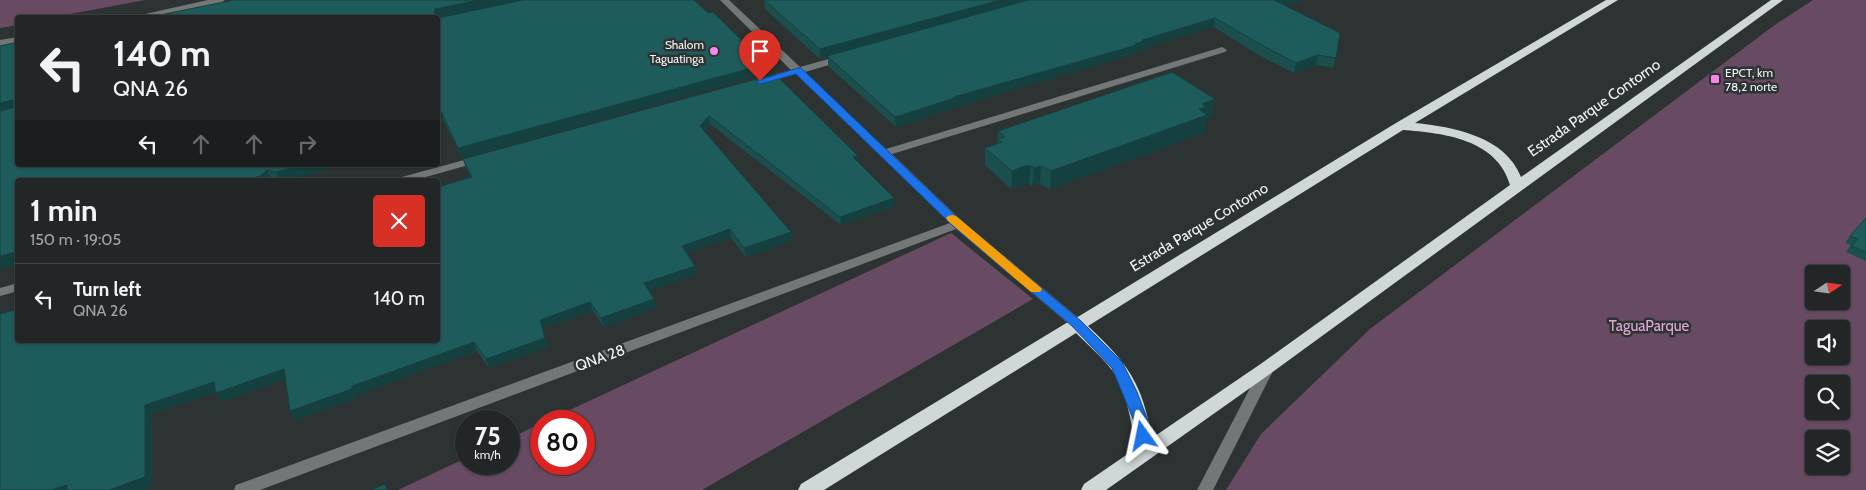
<!DOCTYPE html>
<html lang="en">
<head>
<meta charset="utf-8">
<style>
	body { margin:0; font-family:Cabin,sans-serif; background:#2e3232; color:#f1f3f6; height:100vh; display:flex; flex-direction:column; font-size:19px; white-space:nowrap }
	* { box-sizing:border-box; margin:0 }
	p { font-size:16px; color:#a2a5a7 }
	.icon { flex:none; width:28px; height:28px; fill:none; stroke:currentColor; stroke-width:2; stroke-linecap:round; stroke-linejoin:round }
	.map { position:relative; flex:1; overflow:hidden }
	.drawer { position:absolute; left:15px; top:178px; width:425px; height:165px; display:flex; flex-direction:column; background:#222626; border-radius:5px; box-shadow:0 1px 4px #0004,0 0 0 1px #3f4343 }
	.drawer>* { flex:none }
	.top-card { position:absolute; left:15px; top:15px; width:425px; height:152px; border-radius:5px; box-shadow:0 1px 4px #0004,0 0 0 1px #3f4343; background:#222626; color:#f1f3f6; overflow:hidden }
	.needle { width:32px; rotate:77deg }
	.tools { position:absolute; left:1805px; top:265px; display:grid; gap:10px }
	.tools a { display:grid; place-items:center; width:45px; height:45px; border-radius:5px; background:#222626; box-shadow:0 1px 4px #0004,0 0 0 1px #3f4343; font-size:25px }
	.speed { position:absolute; left:455px; top:410px; display:flex; gap:10px; font-size:25px; font-weight:700; text-align:center }
	.speed>* { display:grid; place-content:center; width:65px; height:65px; border-radius:50%; background:#222626; box-shadow:0 1px 4px #0004,0 0 0 1px #3f4343; line-height:1 }
	.speed small { font-size:12px; font-weight:400 }
	.speed .limit { border:8px solid #d22; background:#fff; color:#111 }
	.pin { position:absolute; display:grid; place-items:center; width:42px; height:42px; color:#fff; margin:-51px -21px; border-radius:50% 50% 50% 0; rotate:-45deg; box-shadow:0 0 5px #0007 }
	.pin .icon { rotate:45deg }
	.me { position:absolute; width:55px; margin:-28px; rotate:348deg; stroke-linejoin:round; filter:drop-shadow(0 0 4px #0008) }
	.turn { display:flex; align-items:center; gap:18px; height:105px; padding:0 15px; font-size:22px }
	.turn .icon { width:65px; height:65px; stroke-width:2.5 }
	.turn b { display:block; font-size:35px; line-height:42px }
	.lanes { display:flex; align-items:center; height:48px; padding:0 15px; background:#0003; justify-content:center; gap:25px; direction:ltr }
	.lanes .off { opacity:.35 }
	.round { display:grid; place-items:center; flex:none; width:52px; height:52px; border-radius:5px; background:#2e3232 }
	.head { display:flex; align-items:center; justify-content:space-between; height:85px; padding:0 15px }
	h1 { font-size:30px; font-weight:700; line-height:38px }
	ul { padding:0; list-style:none }
	li { display:flex; align-items:center; gap:15px; height:70px; padding:0 15px; border-top:1px solid #3f4343 }
	li div { flex:1 }
	li b { display:block; font-size:19px }
	li em { font-style:normal }
	.map>svg:first-child { display:block }
</style>
</head>
<body>
<div class="map">
<svg width="1866" height="490" viewBox="0 0 1866 490">
	<rect width="100%" height="100%" fill="#2d3333"/>
	<g fill="#684b63" fill-rule="evenodd">
		<polygon points="0,0 145,0 54,17 18,18 17,25 0,28"/>
		<path d="M1813,0h53v490h-640l35,-56 109,-105 406,-305zM1814,274h27v27h-27zM1814,329h27v27h-27zM1814,384h27v27h-27zM1814,439h27v27h-27z"/>
		<polygon points="951,233 1033,299 702,490 398,490 466,458 466,464 509,464 509,439 541,423 541,464 584,464 584,421 546,421"/>
	</g>
	<g fill="none" stroke-linecap="round" stroke-linejoin="round">
		<g fill="#747777" fill-rule="evenodd">
			<polygon points="208,0 225,0 221,3 147,18 127,18"/>
			<polygon points="720,0 729,0 800,67 843,55 846,56 846,60 805,72 886,149 1219,48 1222,47 1227,50 1225,52 892,154 962,221 1081,320 1083,323 1081,326 1071,326 956,229 260,490 234,490 236,485 950,223 796,74 761,84 757,83 757,79 791,70"/>
			<polygon points="18,37 18,43 0,46 0,40"/>
			<polygon points="479,156 483,157 485,159 483,161 415,180 396,180 398,178"/>
			<polygon points="18,283 18,291 0,296 0,288"/>
			<polygon points="1268,362 1273,363 1275,367 1213,490 1197,490 1261,367 1263,363"/>
		</g>
		<path fill="#d0d8d7" fill-rule="evenodd" d="M1606,0h12l-203,123c38,4 90,13 106,54l250,-177h12l-509,371 -168,119h-25l3,-6 51,-35c-3,-26 -8,-57 -23,-79 -10,-13 -24,-25 -36,-37l-252,157h-26l3,-6 267,-162 2,-3 6,-1 320,-195zM1403,130c40,3 94,9 107,55l-248,178 -110,75c-10,-56 -24,-74 -64,-112z"/>
	</g>
	<g fill="#1a4f4e">
		<polygon points="764,0 1303,0 1285,6 1336,58 1333,68 1316,65 1294,73 1255,53 1214,27 1143,48 1143,50 1135,53 1135,54 955,107 955,108 896,127 828,66 828,57 820,59 765,9"/>
		<polygon points="708,13 766,64 767,73 462,158 444,121 438,122 438,18"/>
		<polygon points="0,46 18,165 343,165 288,180 18,180 18,264 0,269"/>
		<polygon points="775,74 858,156 858,161 895,206 841,225 710,124 704,131 791,232 792,241 746,257 731,238 687,253 695,266 697,274 649,291 654,299 656,308 604,327 593,311 543,328 548,347 489,368 477,351 356,395 357,398 295,420 290,411 285,379 221,402 216,392 151,414 152,486 142,490 0,490 18,340 471,177 466,168 463,159"/>
		<polygon points="1215,99 1212,116 1207,118 1204,133 1050,189 1040,184 1032,186 1029,183 1024,184 1011,189 985,165 985,148 997,144 998,131"/>
		<polygon points="1866,218 1866,261 1846,252 1851,245 1845,243 1850,236"/>
	</g>
	<g fill="#154040">
		<polygon points="479,0 522,0 438,19 438,18 433,18 435,9"/>
		<polygon points="1000,0 1032,0 820,59 820,49"/>
		<polygon points="1275,0 1303,0 1272,10"/>
		<polygon points="1215,18 1214,27 1143,48 1143,50 1135,53 1135,54 955,107 955,108 896,127 895,117 954,97 1135,44 1142,40"/>
		<polygon points="1318,55 1316,65 1294,73 1296,63"/>
		<polygon points="766,64 767,73 462,158 458,148"/>
		<polygon points="1215,99 1212,116 1207,118 1204,133 1050,189 1051,171 1199,109 1202,104"/>
		<polygon points="13,100 18,107 0,114 0,103"/>
		<polygon points="441,111 444,121 438,122 438,112"/>
		<polygon points="709,116 710,124 701,134 700,126"/>
		<polygon points="858,156 858,164 853,157"/>
		<polygon points="301,165 343,165 288,180 280,180 276,172"/>
		<polygon points="1025,166 1031,166 1029,183 1024,184 1011,189 1012,171"/>
		<polygon points="1041,166 1040,184 1032,186 1034,168"/>
		<polygon points="267,170 272,180 244,180"/>
		<polygon points="894,198 895,206 841,225 840,217"/>
		<polygon points="730,229 731,238 684,254 682,246"/>
		<polygon points="791,232 792,241 746,257 744,248"/>
		<polygon points="18,252 18,264 0,269 0,256"/>
		<polygon points="695,266 697,274 646,292 644,283"/>
		<polygon points="654,299 656,308 604,327 601,318"/>
		<polygon points="590,302 593,311 543,328 548,347 489,368 486,359 540,320"/>
		<polygon points="474,342 477,351 356,395 357,398 295,420 290,411 352,386"/>
		<polygon points="284,369 289,378 221,402 216,393"/>
		<polygon points="214,382 220,391 151,414 152,486 142,490 109,490 145,405"/>
		<polygon points="67,485 71,490 51,490"/>
	</g>
	<g fill="#1e5c5b" stroke="#154040">
		<polygon points="234,0 479,0 435,9 434,18 145,18"/>
		<polygon points="523,0 694,0 708,13 713,12 766,64 458,148 441,111 438,112 438,18"/>
		<polygon points="764,0 1000,0 820,49"/>
		<polygon points="1028,0 1275,0 1274,0 1340,33 1336,58 1318,55 1296,63 1258,43 1215,18 1142,40 1144,41 1135,44 1137,45 954,97 955,98 895,117 827,56"/>
		<polygon points="18,42 18,165 301,165 276,172 267,170 260,176 244,180 18,180 18,252 0,256 0,111 13,108 13,100 0,103 0,46"/>
		<polygon points="1172,72 1215,99 1202,104 1206,107 1199,109 1207,115 1051,171 1041,166 1034,168 1031,166 1025,166 1012,171 985,148 1002,142 997,139 1005,137 998,131"/>
		<polygon points="775,74 858,156 853,157 894,198 840,217 709,116 700,126 791,232 744,248 730,229 682,246 695,266 644,283 654,299 601,318 590,302 540,320 545,338 486,359 474,342 352,386 352,389 290,411 284,369 216,393 214,382 145,405 145,477 109,490 67,490 67,485 51,490 0,490 0,314 18,309 18,340 438,340 438,187 472,177 463,159"/>
		<polygon points="1866,218 1866,252 1851,246 1858,239 1850,236"/>
		<polygon points="385,484 387,490 371,490"/>
	</g>
	<polygon fill="#1a73e8" stroke="#114b97" points="798,68 801,68 962,222 1081,321 1122,362 1137,392 1148,421 1150,436 1148,440 1143,442 1138,440 1134,421 1112,368 1072,326 954,227 796,74 760,84 756,81"/>
	<polygon fill="#f59e0b" points="952,215 956,216 1040,287 1042,289 1040,292 1031,292 948,221 946,218 948,216"/>
	<g fill="#f987e9" stroke="#2d3333" stroke-width="2">
		<circle cx="714" cy="51" r="5"/>
		<rect x="1710" y="74" width="10" height="10" rx="2.5"/>
	</g>
	<g text-anchor="middle" dominant-baseline="central" stroke-width="5" stroke-linejoin="round" paint-order="stroke">
		<g font-size="12" fill="#f2f6f5" stroke="#2d3333" text-anchor="end">
			<text x="704" y="44">Shalom<tspan x="704" dy="14">Taguatinga</tspan></text>
			<text x="1725" y="72" text-anchor="start">EPCT, km<tspan x="1725" dy="14">78,2 norte</tspan></text>
		</g>
		<g font-size="15" fill="#f2f6f5" stroke="#2d3333">
			<text transform="translate(1594 108) rotate(-35)">Estrada Parque Contorno</text>
			<text transform="translate(1199 227) rotate(-31)">Estrada Parque Contorno</text>
			<text transform="translate(600 358) rotate(-20)">QNA 28</text>
		</g>
		<g font-size="15" fill="#e3a9d9" stroke="#2d3333">
			<text x="1649" y="326">TaguaParque</text>
		</g>
	</g>
</svg>
<div class="tools">
<a><svg class="needle" viewBox="-14 -14 28 28"><path d="M0-13l5 13h-10z" fill="#e53935"/><path d="M0 13l5-13h-10z" fill="#a2a5a7"/></svg></a>
<a><svg class="icon" aria-label="sound" viewBox="0 0 24 24"><path d="M4 9h4l5-4v14l-5-4H4zM17 9q2 3 0 6"/></svg></a>
<a><svg class="icon" aria-label="search" viewBox="0 0 24 24"><circle cx="10" cy="10" r="6"/><path d="M15 15l6 6"/></svg></a>
<a><svg class="icon" aria-label="layers" viewBox="0 0 24 24"><path d="M12 4l9 5-9 5-9-5zM3 14l9 5 9-5"/></svg></a>
</div>
<div class="speed"><div>75<small>km/h</small></div><div class="limit">80</div></div>
<div class="pin" style="left:760px;top:81px;background:#d93025"><svg class="icon" aria-label="arrive" viewBox="0 0 24 24"><path d="M6 21V4h12l-3 4 3 4H6"/></svg></div>
<svg class="me" style="left:1143px;top:436px" viewBox="-20 -20 40 40"><path d="M0-17L14 15 0 8-14 15z" fill="#1a73e8" stroke="#fff" stroke-width="4"/></svg>
<div class="top-card">
<div class="turn"><svg class="icon" aria-label="left" viewBox="0 0 24 24"><path d="M17 20v-9H6M10 6l-5 5 5 5"/></svg><div><b>140 m</b>QNA 26</div></div>
<div class="lanes"><svg class="icon" aria-label="left" viewBox="0 0 24 24"><path d="M17 20v-9H6M10 6l-5 5 5 5"/></svg><svg class="icon off" aria-label="ahead" viewBox="0 0 24 24"><path d="M12 20V5M6 11l6-6 6 6"/></svg><svg class="icon off" aria-label="ahead" viewBox="0 0 24 24"><path d="M12 20V5M6 11l6-6 6 6"/></svg><svg class="icon off" aria-label="right" viewBox="0 0 24 24"><path d="M7 20v-9h11M14 6l5 5-5 5"/></svg></div>
</div>
<section class="drawer">
<div class="head"><div><h1>1 min</h1><p>150 m · 19:05</p></div><a class="round" style="background:#d93025;color:#fff"><svg class="icon" aria-label="close" viewBox="0 0 24 24"><path d="M6 6l12 12M18 6L6 18"/></svg></a></div>
<ul>
<li><svg class="icon" aria-label="left" viewBox="0 0 24 24"><path d="M17 20v-9H6M10 6l-5 5 5 5"/></svg><div><b>Turn left</b><p>QNA 26</p></div><em>140 m</em></li>
</ul>
</section>
</div>
</body>
</html>
